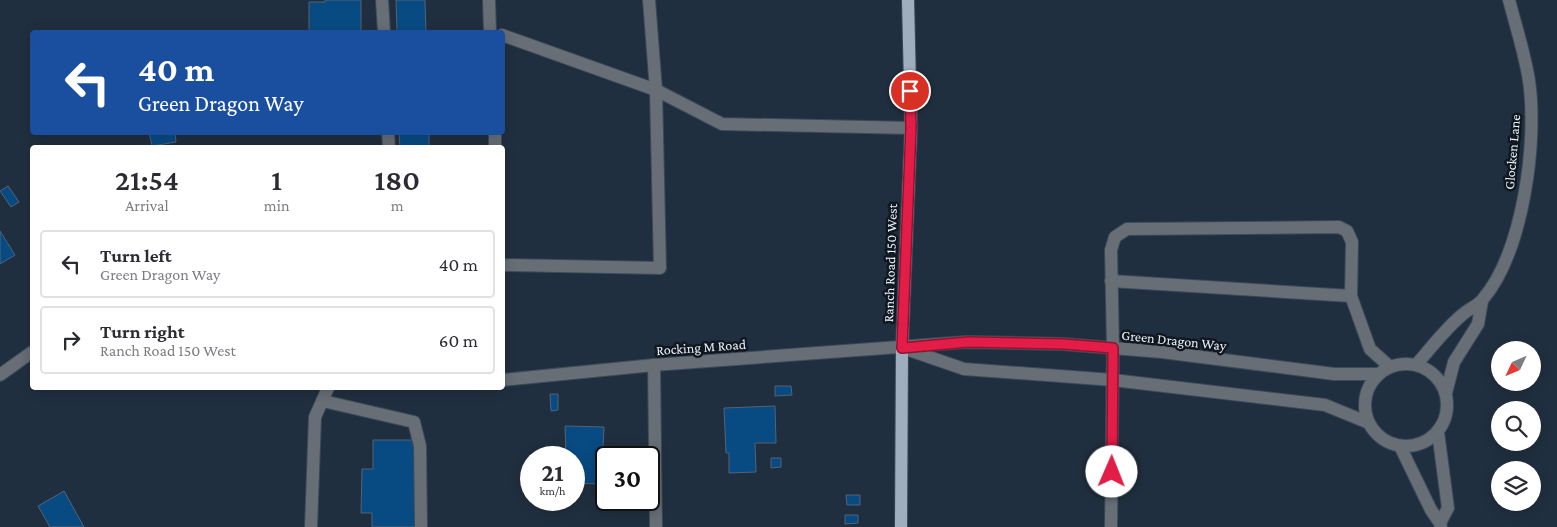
<!DOCTYPE html>
<html lang="en">
<head>
<meta charset="utf-8">
<style>
	body { margin:0; font-family:"Crimson Pro",serif; background:#f2f2f3; color:#2b2b33; height:100vh; display:flex; flex-direction:column; font-size:19px; white-space:nowrap }
	* { box-sizing:border-box; margin:0 }
	p { font-size:16px; color:#7c7c81 }
	.icon { flex:none; width:28px; height:28px; fill:none; stroke:currentColor; stroke-width:2; stroke-linecap:round; stroke-linejoin:round }
	.map { position:relative; flex:1; overflow:hidden }
	.details { position:absolute; left:30px; top:145px; width:475px; height:245px; display:flex; flex-direction:column; background:#fff; border-radius:5px; box-shadow:0 2px 12px #0003 }
	.details>* { flex:none }
	.top-card { position:absolute; left:30px; top:30px; width:475px; height:105px; border-radius:5px; box-shadow:0 2px 12px #0003; background:#1a4fa0; color:#fff; overflow:hidden }
	.needle { width:32px; rotate:226deg }
	.controls { position:absolute; left:1491px; top:341px; display:grid; gap:10px }
	.controls a { display:grid; place-items:center; width:50px; height:50px; border-radius:50%; background:#fff; box-shadow:0 2px 12px #0003; font-size:25px }
	.speed { position:absolute; left:520px; top:446px; display:flex; gap:10px; font-size:25px; font-weight:700; text-align:center }
	.speed>* { display:grid; place-content:center; width:65px; height:65px; border-radius:50%; background:#fff; box-shadow:0 2px 12px #0003; line-height:1 }
	.speed small { font-size:12px; font-weight:400 }
	.speed .limit { border:2px solid #111; border-radius:8px; background:#fff; color:#111 }
	.pin { position:absolute; display:grid; place-items:center; width:42px; height:42px; color:#fff; margin:-21px; border:2px solid #fff; border-radius:50%; box-shadow:0 1px 5px #0007 }
	.me { position:absolute; width:55px; margin:-28px; rotate:1deg; stroke-linejoin:round; filter:drop-shadow(0 0 4px #0008) }
	.turn { display:flex; align-items:center; gap:18px; height:105px; padding:0 25px; font-size:22px }
	.turn .icon { width:65px; height:65px; stroke-width:2.5 }
	.turn b { display:block; font-size:35px; line-height:42px }
	.eta { display:flex; justify-content:space-evenly; align-items:center; height:85px; text-align:center }
	.eta b { font-size:30px; font-weight:600; line-height:35px }
	ul { padding:0; list-style:none }
	li { display:flex; align-items:center; gap:15px; height:68px; margin:0 10px 8px; padding:0 15px; border:2px solid #e1e1e2; border-radius:5px }
	li div { flex:1 }
	li b { display:block; font-size:19px }
	li em { font-style:normal }
	.map>svg:first-child { display:block }
</style>
</head>
<body>
<div class="map">
<svg width="1557" height="527" viewBox="0 0 1557 527">
	<rect width="100%" height="100%" fill="#202f3f"/>
	<g fill="#084b83" stroke="#536375">
		<polygon points="325,0 361,0 361,32 309,31 309,2 325,2"/>
		<polygon points="396,0 425,0 426,32 397,32"/>
		<polygon points="149,132 175,132 176,142 152,146"/>
		<polygon points="399,132 429,132 429,148 400,148"/>
		<polygon points="8,186 19,202 11,207 0,191"/>
		<polygon points="0,231 15,255 0,264"/>
		<polygon points="775,386 791,386 792,395 775,396"/>
		<polygon points="550,394 558,394 558,410 551,411"/>
		<polygon points="775,406 776,443 755,443 756,472 729,473 729,453 726,453 724,408"/>
		<polygon points="565,426 604,427 603,447 600,447 599,484 574,483 574,458 566,458"/>
		<polygon points="373,440 415,440 415,527 372,527 372,513 361,513 362,469 373,469"/>
		<polygon points="771,458 781,458 781,467 771,468"/>
		<polygon points="64,491 84,527 50,527 38,506"/>
		<polygon points="846,495 860,495 860,505 847,505"/>
		<polygon points="845,515 858,515 858,523 845,524"/>
	</g>
	<g fill="none" stroke-linecap="round" stroke-linejoin="round">
		<defs>
			<g id="minor">
				<polyline points="382,0 384,32"/>
				<polyline points="489,0 490,32"/>
				<polyline points="502,35 656,90 722,124 911,128"/>
				<polyline points="388,132 389,148"/>
				<polyline points="495,132 495,148"/>
				<polyline points="502,265 660,268 656,90 649,0"/>
				<polyline points="1111,281 1351,296"/>
				<polyline points="906,349 964,369 1113,380 1325,405 1369,423"/>
				<circle cx="1406" cy="405" r="41"/>
				<polyline points="654,365 656,527"/>
				<path d="M1416,365c14,-16 30,-37 46,-50 6,-6 16,-9 21,-16 40,-47 55,-158 46,-218 -4,-27 -13,-54 -20,-81"/>
				<polyline points="0,375 32,352"/>
				<polyline points="502,380 654,365 967,342 1063,344 1162,352 1334,374 1379,374"/>
				<polyline points="1446,393 1454,362 1478,324 1482,301"/>
				<polyline points="323,401 414,422 420,446 421,527"/>
				<polyline points="1438,432 1448,508 1440,523"/>
				<polyline points="1400,446 1431,510 1440,523 1441,527"/>
				<polyline points="311,527 315,417 328,388"/>
				<polyline points="1111,527 1113,348 1111,250 1115,237 1127,229 1339,227 1347,231 1352,242 1351,296 1370,349 1390,367"/>
			</g>
			<polyline id="major" points="901,527 902,348 911,128 908,0"/>
		</defs>
		<use href="#minor" stroke="#3c4a5a" stroke-width="14"/>
		<use href="#major" stroke="#3c4a5a" stroke-width="14"/>
		<use href="#minor" stroke="#676e76" stroke-width="12"/>
		<use href="#major" stroke="#9faebf" stroke-width="12"/>
	</g>
	<g fill="none" stroke-linecap="round" stroke-linejoin="round">
		<defs>
			<polyline id="route" points="910,91 911,128 902,348 968,342 1063,344 1113,348 1112,472"/>
		</defs>
		<use href="#route" stroke="#92132f" stroke-width="12"/>
		<use href="#route" stroke="#e11d48" stroke-width="9"/>
	</g>
	<g text-anchor="middle" dominant-baseline="central" stroke-width="5" stroke-linejoin="round" paint-order="stroke">
		<g font-size="14" fill="#e9f2fd" stroke="#10171e">
			<text transform="translate(1512 152) rotate(-85)">Glocken Lane</text>
			<text transform="translate(890 263) rotate(-88)">Ranch Road 150 West</text>
			<text transform="translate(1174 340) rotate(6)">Green Dragon Way</text>
			<text transform="translate(701 347) rotate(-4)">Rocking M Road</text>
		</g>
	</g>
</svg>
<div class="controls">
<a><svg class="needle" viewBox="-14 -14 28 28"><path d="M0-13l5 13h-10z" fill="#e53935"/><path d="M0 13l5-13h-10z" fill="#7c7c81"/></svg></a>
<a><svg class="icon" aria-label="search" viewBox="0 0 24 24"><circle cx="10" cy="10" r="6"/><path d="M15 15l6 6"/></svg></a>
<a><svg class="icon" aria-label="layers" viewBox="0 0 24 24"><path d="M12 4l9 5-9 5-9-5zM3 14l9 5 9-5"/></svg></a>
</div>
<div class="speed"><div>21<small>km/h</small></div><div class="limit">30</div></div>
<div class="pin" style="left:910px;top:91px;background:#d93025"><svg class="icon" aria-label="arrive" viewBox="0 0 24 24"><path d="M6 21V4h12l-3 4 3 4H6"/></svg></div>
<svg class="me" style="left:1112px;top:472px" viewBox="-20 -20 40 40"><circle r="19" fill="#fff"/><path d="M0-13L10 11 0 6-10 11z" fill="#e11d48"/></svg>
<div class="top-card">
<div class="turn"><svg class="icon" aria-label="left" viewBox="0 0 24 24"><path d="M17 20v-9H6M10 6l-5 5 5 5"/></svg><div><b>40 m</b>Green Dragon Way</div></div>
</div>
<section class="details">
<div class="eta">
<div><b>21:54</b><p>Arrival</p></div>
<div><b>1</b><p>min</p></div>
<div><b>180</b><p>m</p></div>
</div>
<ul>
<li><svg class="icon" aria-label="left" viewBox="0 0 24 24"><path d="M17 20v-9H6M10 6l-5 5 5 5"/></svg><div><b>Turn left</b><p>Green Dragon Way</p></div><em>40 m</em></li>
<li><svg class="icon" aria-label="right" viewBox="0 0 24 24"><path d="M7 20v-9h11M14 6l5 5-5 5"/></svg><div><b>Turn right</b><p>Ranch Road 150 West</p></div><em>60 m</em></li>
</ul>
</section>
</div>
</body>
</html>
